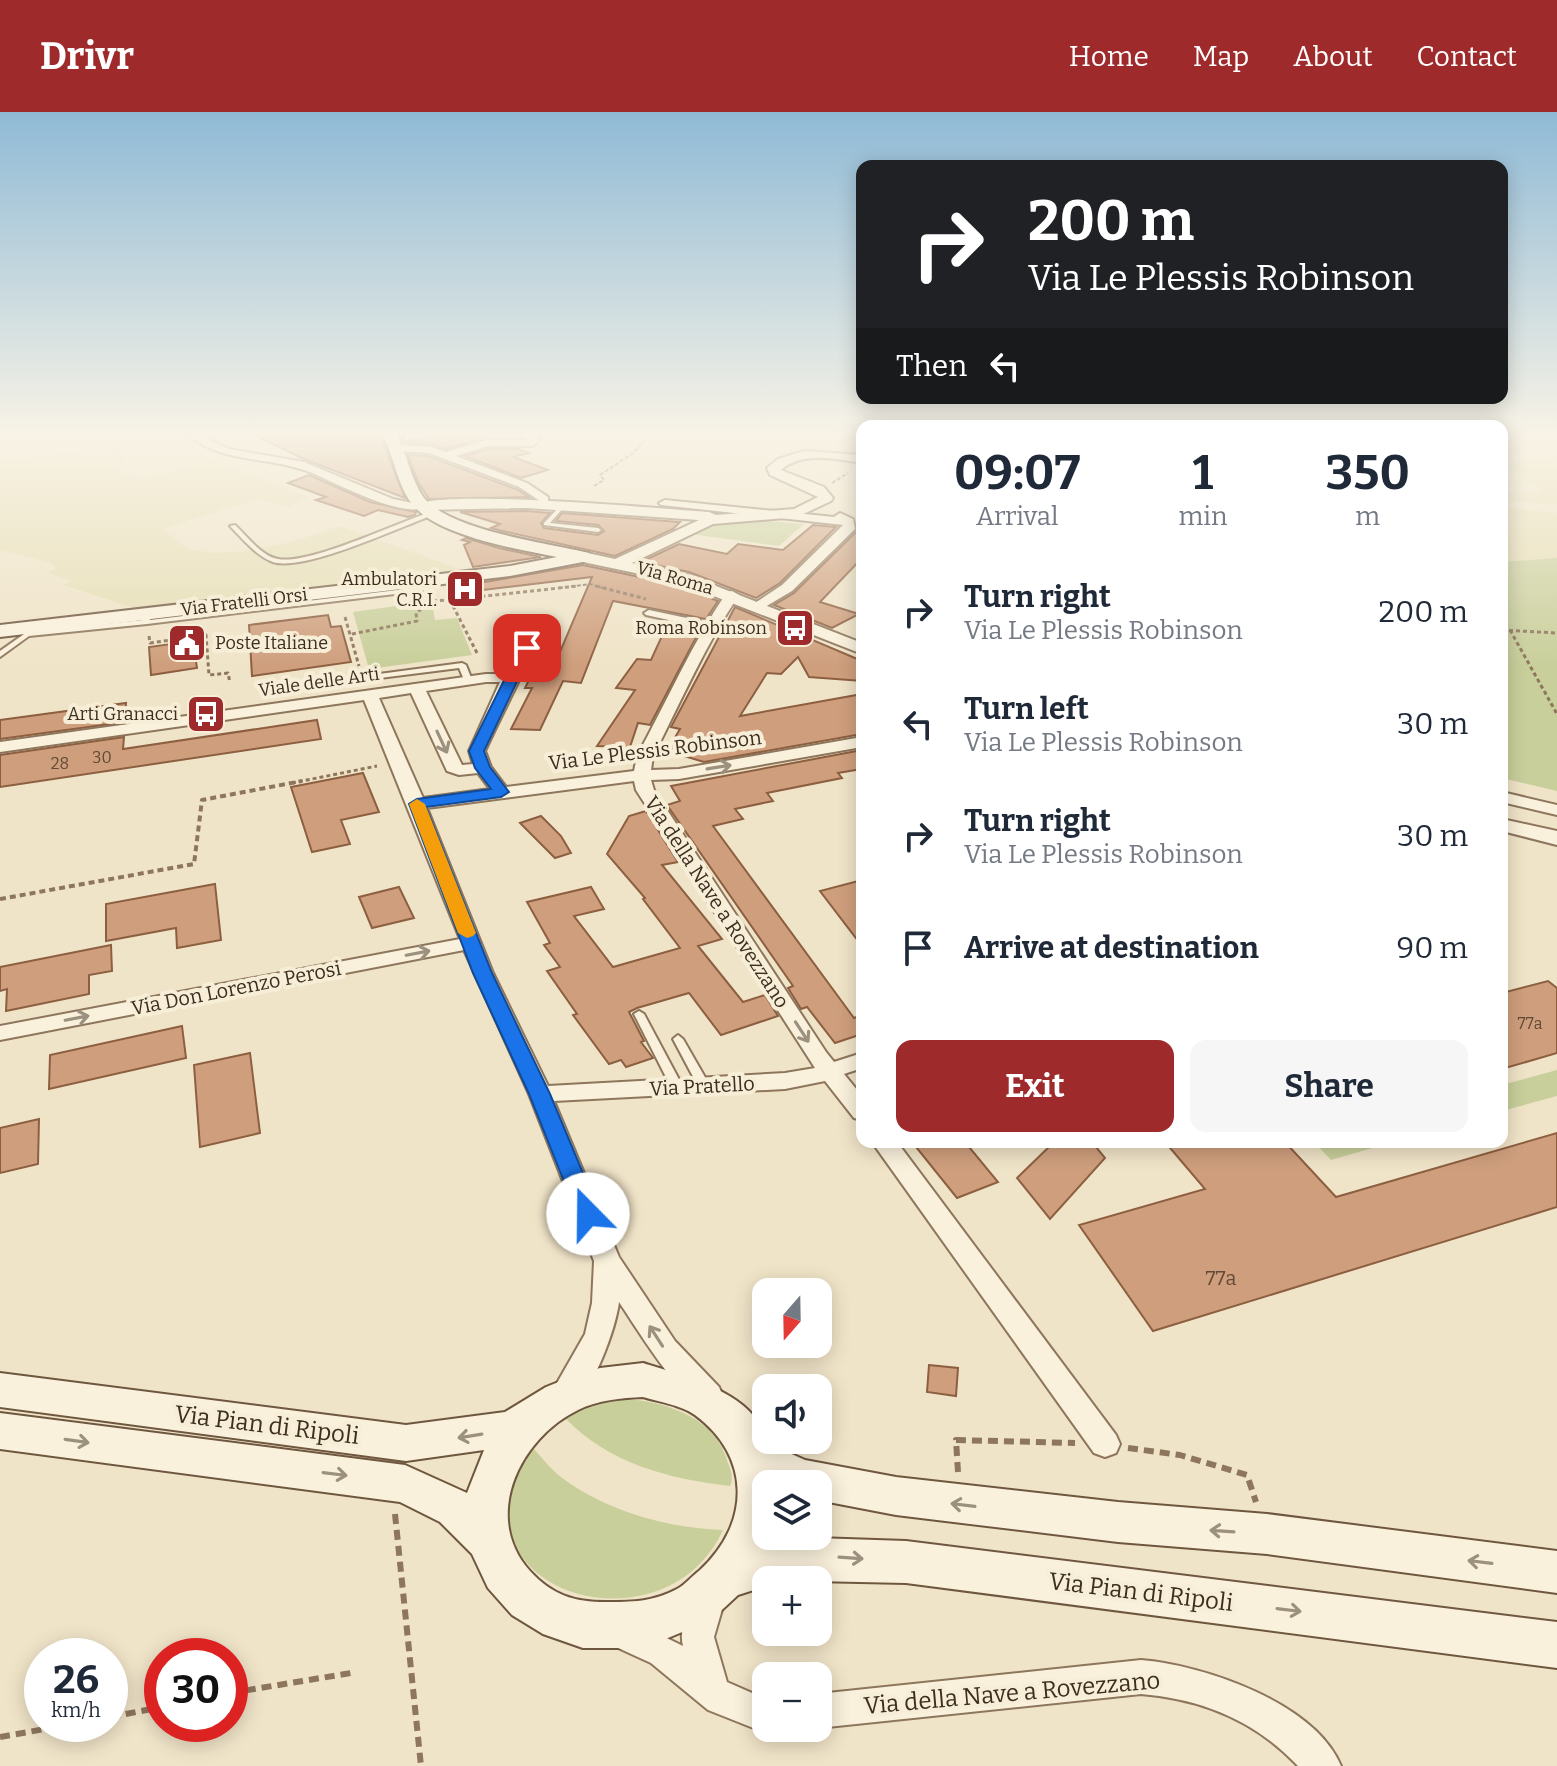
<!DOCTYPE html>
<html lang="en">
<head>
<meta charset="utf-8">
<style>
	body { margin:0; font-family:Bitter,serif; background:#f6f6f7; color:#1f2937; height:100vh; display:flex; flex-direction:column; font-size:30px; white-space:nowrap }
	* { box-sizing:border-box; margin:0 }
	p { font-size:26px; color:#747a83 }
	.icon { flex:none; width:44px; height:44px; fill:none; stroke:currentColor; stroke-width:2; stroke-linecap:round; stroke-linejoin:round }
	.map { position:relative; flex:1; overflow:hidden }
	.details { position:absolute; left:856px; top:308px; width:652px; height:728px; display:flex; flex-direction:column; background:#fff; border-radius:16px; box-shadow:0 4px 20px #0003 }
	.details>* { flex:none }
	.guide { position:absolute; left:856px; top:48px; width:652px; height:244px; border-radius:16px; box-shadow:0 4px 20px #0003; background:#202124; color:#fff; overflow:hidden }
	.needle { width:52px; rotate:200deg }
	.controls { position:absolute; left:752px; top:1166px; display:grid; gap:16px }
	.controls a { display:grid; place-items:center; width:80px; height:80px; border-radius:16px; background:#fff; box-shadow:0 4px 20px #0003; font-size:40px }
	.speed { position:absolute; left:24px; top:1526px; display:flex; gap:16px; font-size:40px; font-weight:700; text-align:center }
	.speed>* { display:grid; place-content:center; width:104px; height:104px; border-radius:50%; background:#fff; box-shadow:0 4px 20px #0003; line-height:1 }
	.speed small { font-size:20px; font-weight:400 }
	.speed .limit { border:12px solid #d22; background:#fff; color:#111 }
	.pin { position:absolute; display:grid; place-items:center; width:68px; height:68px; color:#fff; margin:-34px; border-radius:16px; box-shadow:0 4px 12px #0006 }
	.me { position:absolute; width:88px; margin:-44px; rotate:338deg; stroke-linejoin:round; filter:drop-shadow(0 0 6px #0008) }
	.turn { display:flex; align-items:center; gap:28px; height:168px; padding:0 40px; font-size:36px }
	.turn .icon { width:104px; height:104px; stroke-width:2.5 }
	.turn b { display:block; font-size:56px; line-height:68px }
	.then { display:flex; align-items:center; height:76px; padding:0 40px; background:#0003; gap:16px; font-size:30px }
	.eta { display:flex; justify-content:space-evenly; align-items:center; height:136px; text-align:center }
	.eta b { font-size:48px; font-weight:700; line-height:56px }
	.primary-button { display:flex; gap:16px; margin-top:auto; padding:16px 40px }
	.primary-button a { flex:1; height:92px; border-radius:16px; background:#9e2a2b; color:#fff; font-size:32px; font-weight:700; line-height:92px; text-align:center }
	.primary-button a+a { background:#f6f6f7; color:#1f2937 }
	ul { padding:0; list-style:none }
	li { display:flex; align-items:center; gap:24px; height:112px; padding:0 40px }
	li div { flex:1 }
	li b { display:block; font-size:30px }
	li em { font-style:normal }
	header { display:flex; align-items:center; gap:48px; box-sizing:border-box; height:112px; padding:0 40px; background:#9e2a2b; color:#fff }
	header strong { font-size:38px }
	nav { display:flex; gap:44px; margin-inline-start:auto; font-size:28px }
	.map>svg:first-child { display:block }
</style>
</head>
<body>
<header>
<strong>Drivr</strong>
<nav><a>Home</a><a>Map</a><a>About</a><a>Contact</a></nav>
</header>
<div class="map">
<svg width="1557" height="1654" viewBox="0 0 1557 1654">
	<rect width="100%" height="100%" fill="#f0e4c8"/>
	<g fill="#e6deb5">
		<polygon points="126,339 118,363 141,365 160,363 212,349 309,385 288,395 258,387 162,417 188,437 214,441 248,439 288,431 340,414 462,458 137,497 63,473 72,469 48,461 56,456 49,450 0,438 0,346 5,350 61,340"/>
		<polygon points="1502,340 1511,350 1557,351 1557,392 1502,389 1502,380 1540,380 1542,375 1530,374 1515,361 1502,361"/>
		<polygon points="1502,395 1557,401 1557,446 1502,450"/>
	</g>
	<g fill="#c9cf9b">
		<polygon points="744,407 804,412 779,434 690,422 720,411"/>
		<polygon points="1557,446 1557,679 1502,666 1502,450"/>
		<polygon points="439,488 432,491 435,508 457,506 472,543 369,557 353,500"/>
		<polygon points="1557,958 1557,984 1502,999 1502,973"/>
		<polygon points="1314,1030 1393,1030 1331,1048"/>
		<path d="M629,1287c40,4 87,19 99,64 3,8 6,15 2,23 -60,-7 -121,-22 -165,-68 12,-15 44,-17 64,-19z"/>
		<path d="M529,1337h5c10,11 19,23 31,31 45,32 103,48 158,50 -55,120 -255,70 -208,-54 3,-9 10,-18 14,-27z"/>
	</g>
	<g fill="#cf9f7d" stroke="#8d5f41" stroke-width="2">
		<polygon points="254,323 380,323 405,386 304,347"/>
		<polygon points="400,323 405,323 405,330 434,323 477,323 485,325 446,337 431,332 404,330"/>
		<polygon points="488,337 519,337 529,341 513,345 548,358 521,366 465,344"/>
		<polygon points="408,343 428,344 518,378 529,385 429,387 418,370"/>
		<polygon points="309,363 370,390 416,400 415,403 408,405 378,398 364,404 316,388 326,385 288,371"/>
		<polygon points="527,399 550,401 541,411 544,416 598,423 604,419 598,413 556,409 562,401 680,410 673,417 615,444 502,419 491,416 500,412 460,400"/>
		<polygon points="813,413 836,415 780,471 756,486 689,460 641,450 679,432 727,442 738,432 783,438"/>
		<polygon points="858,418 862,419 862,446 820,490 859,502 832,516 774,493 794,481"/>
		<polygon points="466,426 499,436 541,445 473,455 464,433 470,430 462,428"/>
		<polygon points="583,453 677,473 718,489 706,507 613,489 581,571 563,569 540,618 511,617 532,576 525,576 536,553 554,554 592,465 483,478 479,471"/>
		<polygon points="735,495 862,549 862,569 809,565 798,545 781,562 767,561 740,604 862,582 862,622 704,650 667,639 680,617 671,615"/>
		<polygon points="328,503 331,515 341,514 351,550 252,564 249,513"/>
		<polygon points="668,511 700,518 650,613 638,611 630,635 597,634 635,578 616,576 637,547 651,548"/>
		<polygon points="193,529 197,556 151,563 149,535"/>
		<polygon points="126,591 125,610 0,627 0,608"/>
		<polygon points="317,608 321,627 0,675 0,643 124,625 123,637"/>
		<polygon points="862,638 862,657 838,661 842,666 767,681 773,689 735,697 743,707 713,714 854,906 862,903 862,922 835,931 807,895 801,897 788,876 793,874 667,693 680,689 671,674"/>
		<polygon points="363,661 379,700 341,708 350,732 312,740 291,675"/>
		<polygon points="646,699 678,750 662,753 722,827 698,834 743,890 765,883 778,904 721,923 689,881 637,896 629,900 644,929 641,930 653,946 626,955 621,948 609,952 573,903 577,902 547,859 560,855 544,833 550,831 527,790 591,775 604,797 574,804 613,855 680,836 643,787 645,786 607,742 629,704"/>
		<polygon points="541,704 561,724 571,741 555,746 520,711"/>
		<polygon points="862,768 862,834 820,779"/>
		<polygon points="215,772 221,828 177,836 176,816 106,829 106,792"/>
		<polygon points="399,775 414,806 372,816 359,785"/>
		<polygon points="111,833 112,859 89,863 89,882 6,899 7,877 0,879 0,855"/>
		<polygon points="1548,869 1557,876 1557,941 1502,957 1502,881"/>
		<polygon points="182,914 186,946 49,977 50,943"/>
		<polygon points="250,941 260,1021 200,1035 194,953"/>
		<polygon points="39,1007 38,1052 0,1061 0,1016"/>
		<polygon points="1557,1021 1557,1095 1153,1219 1079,1113 1205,1077 1165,1030 1285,1030 1336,1085"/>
		<polygon points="912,1030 965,1030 998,1070 957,1086"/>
		<polygon points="1054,1030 1092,1030 1105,1046 1050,1107 1017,1066"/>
		<polygon points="929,1253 958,1256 956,1284 927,1280"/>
	</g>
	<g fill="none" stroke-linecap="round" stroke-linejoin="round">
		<defs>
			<g id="service">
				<polygon points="562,392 565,394 550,411 598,416 601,418 598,420 544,413 544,411"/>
				<path d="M431,400l3,2 -1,1c-33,12 -129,57 -160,47 -17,-6 -31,-24 -43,-36l5,-1c12,11 26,31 43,34 32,6 118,-36 153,-47z"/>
				<polygon points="422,467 424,468 429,477 428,478 147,512 29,524 0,545 0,539 27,520 143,508 142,502 145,500 148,502 150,508 422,475 419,469"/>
				<polygon points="462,551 466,553 472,568 471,570 465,570 459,556 364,568 360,566 364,564"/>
				<polygon points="639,899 644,902 683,975 681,978 673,978 671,975 634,902"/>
				<polygon points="678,923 683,927 710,974 708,977 700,977 698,974 673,927"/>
			</g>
			<polygon id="pedestrian" points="649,498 710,511 715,514 710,517 646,503 644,501"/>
			<g id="minor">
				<path d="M188,323h12l29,14 75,13 89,37 35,7c-22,15 -92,-23 -116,-33 -41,-17 -89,-9 -124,-38z"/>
				<polygon points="520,323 533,323 540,327 533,334 488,334 456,344 527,371 548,385 548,389 540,389 519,375 429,341 397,339 392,336 397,333 431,335 446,340 487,328 528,328"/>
				<polygon points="665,388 834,405 840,401 853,407 855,417 792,479 760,498 755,497 755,491 782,473 843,413 661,393 659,391"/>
				<path d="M732,479l7,4c-34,50 -58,107 -86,161l-2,14 28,-1 183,-32v10l-183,32 -28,1 3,10 172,262 8,10 28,-9v15l-18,6 18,22v24l-8,-2 -29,-37 -40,8 -231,12 65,156 56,84 44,46 4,9 -4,9c-7,2 -11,4 -18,0 -26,-13 -65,-78 -82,-103 -3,25 -26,91 -48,104 -6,4 -12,2 -18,0l-4,-9 36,-63 7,-31 2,-42 -65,-167 -65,-144 -464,90v-14l460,-87 -96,-239 -364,52v-10l486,-68h20c13,-14 13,-42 29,-50l7,4c-16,42 -38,81 -57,123l6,16 15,20 128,-16 3,-15c30,-55 55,-113 90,-164zM486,570h14l-31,69 4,13 -11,1 -36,-74zM411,581l36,78 12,4 19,-2 12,16 -67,9 -44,-100zM634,669l2,9 179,278 -30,5 -237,13 -55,-113 -66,-165z"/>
				<polygon points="1502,680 1557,693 1557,703 1502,690"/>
				<polygon points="872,1030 897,1030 1116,1323 1120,1332 1116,1341 1105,1345 1094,1341"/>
				<path d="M709,1471l12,5 4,11 -11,38 13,45 39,17v29h12l-12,5 -58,-23 -57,-47 -35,-16 -5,-12 5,-12 12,-4 55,27c-5,-17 7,-42 14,-58z"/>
				<path d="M1141,1548c63,5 174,43 200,106h-43c-42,-45 -96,-67 -157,-72l-323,34h-1l1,-34z"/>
			</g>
			<g id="tertiary">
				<path d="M804,339l58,4v8c-26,-4 -60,-12 -81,7l43,17 9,11 -2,3 -34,16 -84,7 -81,39 56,12 174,68v11l-184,-72 -95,-20 -8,-5 8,-5 32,7 84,-39 -172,-12 -105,2 -7,-4c22,-18 251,3 294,6l7,3 78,-6 24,-12 -48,-22 -3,-7 11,-9z"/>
				<polygon points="1502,707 1557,719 1557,733 1502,719"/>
			</g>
			<g id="secondary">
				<path d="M383,323h14c10,19 14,45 27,63 27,33 125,45 165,55l3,4 -9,5 -73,14 -510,61v-12l510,-59 47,-9c-40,-8 -120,-21 -145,-53 -15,-20 -18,-47 -29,-69z"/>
				<path d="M643,1251c40,13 112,29 123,77h6l13,11 20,9 91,17 222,25 149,12 290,37v42l-290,-39 -149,-12 -222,-27 -78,-15v-16h-52v52h6l-3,7 47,-5 90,3 651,81v46l-651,-85 -140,-3v6l-28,9 -27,25 -67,28h-61l-40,-14 -31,-19 -24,-27 -16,-34 -32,-32 -40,-20 -400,-53v-36l405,52 62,28 17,-43 -78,11 -406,-54v-34l406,52 99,-13 41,-25 20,-8 34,-11zM643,1285c16,5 38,8 52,18 56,41 56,108 5,155 -8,6 -15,15 -23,19 -24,13 -46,13 -71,13 -32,0 -54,-7 -76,-31 -49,-54 -10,-133 48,-161 20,-10 43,-12 65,-13z"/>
			</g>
		</defs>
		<use href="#service" stroke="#8d765c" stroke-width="4"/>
		<use href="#pedestrian" stroke="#8d765c" stroke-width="4"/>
		<use href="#minor" stroke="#8d765c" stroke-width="4"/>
		<use href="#tertiary" stroke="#8d765c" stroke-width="4"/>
		<use href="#secondary" stroke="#6f573f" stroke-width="4"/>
		<g stroke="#8d765c" stroke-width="2" stroke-dasharray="4 2" stroke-linecap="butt">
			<polyline points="1502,325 1531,323"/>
			<polyline points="832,371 848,361"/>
			<polyline points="594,374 604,368 600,363 633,341 650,323"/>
			<polyline points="559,476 590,472 603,476"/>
		</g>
		<g stroke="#8d765c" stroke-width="3" stroke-dasharray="4 3" stroke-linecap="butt">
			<polyline points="596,474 646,487"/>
			<polyline points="433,489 450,488"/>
			<polyline points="345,505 359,554"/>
			<polyline points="1502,518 1557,521"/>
			<polyline points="1510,518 1557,602"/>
			<polyline points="352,522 417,509 416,501 432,489"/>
			<polyline points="149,524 150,531 206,523 209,563 228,561 230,571"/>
			<polyline points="477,541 450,488 577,474"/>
			<polyline points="292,671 377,654"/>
		</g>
		<polyline stroke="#8d765c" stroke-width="4" stroke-dasharray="6 4" stroke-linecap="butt" points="0,787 194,752 202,688 302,669"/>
		<g stroke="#8d765c" stroke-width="6" stroke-dasharray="10 6" stroke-linecap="butt">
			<polyline points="1128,1336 1180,1343 1247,1363 1256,1390"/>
			<polyline points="958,1360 956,1328 1075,1331"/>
			<polyline points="395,1402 421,1654"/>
			<polyline points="230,1581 351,1561"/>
			<polyline points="110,1605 162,1595"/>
			<polyline points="0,1625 73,1612"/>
		</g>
		<use href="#service" fill="#faf1dc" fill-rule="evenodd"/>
		<use href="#pedestrian" fill="#faf1dc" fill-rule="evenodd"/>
		<use href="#minor" fill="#faf1dc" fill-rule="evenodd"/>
		<use href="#tertiary" fill="#faf1dc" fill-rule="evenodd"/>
		<use href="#secondary" fill="#faf1dc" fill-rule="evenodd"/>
	</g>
	<defs><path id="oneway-shaft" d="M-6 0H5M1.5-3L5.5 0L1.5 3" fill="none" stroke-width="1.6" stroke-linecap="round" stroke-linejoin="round" transform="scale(2)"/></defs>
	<g stroke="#9c907e">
		<use href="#oneway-shaft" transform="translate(442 630) rotate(65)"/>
		<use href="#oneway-shaft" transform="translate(719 655) rotate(-9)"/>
		<use href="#oneway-shaft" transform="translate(418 841) rotate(-11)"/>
		<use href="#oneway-shaft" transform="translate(77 906) rotate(-11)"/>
		<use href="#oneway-shaft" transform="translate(802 920) rotate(57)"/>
		<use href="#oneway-shaft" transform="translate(656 1224) rotate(-123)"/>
		<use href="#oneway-shaft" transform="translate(470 1324) rotate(171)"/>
		<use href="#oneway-shaft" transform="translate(77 1329) rotate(8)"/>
		<use href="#oneway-shaft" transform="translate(335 1362) rotate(7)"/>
		<use href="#oneway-shaft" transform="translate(963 1393) rotate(-173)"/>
		<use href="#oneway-shaft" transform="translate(1222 1419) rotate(-176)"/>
		<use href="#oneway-shaft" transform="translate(851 1446) rotate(4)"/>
		<use href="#oneway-shaft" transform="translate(1480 1450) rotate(-173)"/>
		<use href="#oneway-shaft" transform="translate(1289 1498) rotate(7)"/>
	</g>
	<linearGradient id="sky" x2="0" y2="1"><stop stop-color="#8fbad6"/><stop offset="0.58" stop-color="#f8f3e6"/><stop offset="1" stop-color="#f8f3e6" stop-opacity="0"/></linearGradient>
	<rect width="1557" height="554" fill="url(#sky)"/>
	<polygon fill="#1a73e8" stroke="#114b97" stroke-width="2" points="527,532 533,536 484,639 490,655 509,680 501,685 426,695 492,861 550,982 600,1102 596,1108 588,1111 580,1108 577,1102 529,982 473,861 409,692 417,687 491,677 475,656 469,639 520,536"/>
	<polygon fill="#f59e0b" points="417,687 425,692 476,821 473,824 467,826 458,821 409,692"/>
	<defs>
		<symbol id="hospital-square" viewBox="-11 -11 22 22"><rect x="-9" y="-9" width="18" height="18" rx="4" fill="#9e2a2b" stroke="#f7eed8"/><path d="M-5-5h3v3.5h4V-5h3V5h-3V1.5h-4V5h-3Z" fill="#fff"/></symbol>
		<symbol id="bus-square" viewBox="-11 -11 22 22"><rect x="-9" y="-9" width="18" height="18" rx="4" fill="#9e2a2b" stroke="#f7eed8"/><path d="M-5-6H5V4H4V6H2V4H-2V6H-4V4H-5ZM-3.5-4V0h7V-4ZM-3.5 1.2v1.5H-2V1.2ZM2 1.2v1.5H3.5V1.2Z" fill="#fff"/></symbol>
		<symbol id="civic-square" viewBox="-11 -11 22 22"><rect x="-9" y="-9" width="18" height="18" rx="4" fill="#9e2a2b" stroke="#f7eed8"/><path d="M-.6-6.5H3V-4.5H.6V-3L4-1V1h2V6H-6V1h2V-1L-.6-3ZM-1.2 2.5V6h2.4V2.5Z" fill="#fff"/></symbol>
	</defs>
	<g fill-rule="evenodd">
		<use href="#hospital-square" x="443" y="455" width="44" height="44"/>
		<use href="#bus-square" x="773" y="494" width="44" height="44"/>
		<use href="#civic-square" x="165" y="509" width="44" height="44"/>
		<use href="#bus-square" x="184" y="580" width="44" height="44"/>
	</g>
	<g text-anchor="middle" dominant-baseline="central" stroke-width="8" stroke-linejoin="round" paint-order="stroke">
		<g font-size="16" fill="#624a37">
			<text x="102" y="645">30</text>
			<text x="60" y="651">28</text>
			<text x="1530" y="911">77a</text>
		</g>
		<g font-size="18" fill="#3d2e20" stroke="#f7eed8">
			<text transform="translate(675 466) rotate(16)">Via Roma</text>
			<text transform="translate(244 490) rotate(-7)">Via Fratelli Orsi</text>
			<text transform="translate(319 570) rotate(-8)">Viale delle Arti</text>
		</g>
		<g font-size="18" fill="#3d2e20" stroke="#f7eed8" text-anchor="end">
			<text x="437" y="467">Ambulatori<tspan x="437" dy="21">C.R.I.</tspan></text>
			<text x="767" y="516">Roma Robinson</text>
			<text x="215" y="531" text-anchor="start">Poste Italiane</text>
			<text x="178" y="602">Arti Granacci</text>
		</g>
		<g font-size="20" fill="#3d2e20" stroke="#f7eed8">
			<text transform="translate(655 638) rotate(-7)">Via Le Plessis Robinson</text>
			<text transform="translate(717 790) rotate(57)">Via della Nave a Rovezzano</text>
			<text transform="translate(236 876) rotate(-11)">Via Don Lorenzo Perosi</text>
			<text transform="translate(702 974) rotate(-3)">Via Pratello</text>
		</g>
		<g font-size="20" fill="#624a37">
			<text x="1221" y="1166">77a</text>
		</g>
		<g font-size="24" fill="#3d2e20" stroke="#f7eed8">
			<text transform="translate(267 1313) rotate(7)">Via Pian di Ripoli</text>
			<text transform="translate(1141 1480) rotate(7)">Via Pian di Ripoli</text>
			<text transform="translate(1012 1581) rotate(-5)">Via della Nave a Rovezzano</text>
		</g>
	</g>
</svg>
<div class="controls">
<a><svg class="needle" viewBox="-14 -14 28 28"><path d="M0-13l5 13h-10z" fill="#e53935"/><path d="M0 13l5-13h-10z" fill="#747a83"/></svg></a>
<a><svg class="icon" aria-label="sound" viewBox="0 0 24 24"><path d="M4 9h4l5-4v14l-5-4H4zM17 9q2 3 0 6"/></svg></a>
<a><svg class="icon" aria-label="layers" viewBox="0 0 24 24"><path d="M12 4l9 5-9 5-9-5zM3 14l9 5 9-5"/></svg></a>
<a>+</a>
<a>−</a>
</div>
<div class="speed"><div>26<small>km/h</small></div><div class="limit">30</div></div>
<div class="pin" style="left:527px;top:536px;background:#d93025"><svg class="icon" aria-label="arrive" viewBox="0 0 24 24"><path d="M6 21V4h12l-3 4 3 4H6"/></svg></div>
<svg class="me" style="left:588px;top:1102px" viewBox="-20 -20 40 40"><circle r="19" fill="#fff"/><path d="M0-13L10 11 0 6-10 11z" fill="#1a73e8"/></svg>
<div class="guide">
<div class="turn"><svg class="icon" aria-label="right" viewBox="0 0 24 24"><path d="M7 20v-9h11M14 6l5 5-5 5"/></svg><div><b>200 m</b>Via Le Plessis Robinson</div></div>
<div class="then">Then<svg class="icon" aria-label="left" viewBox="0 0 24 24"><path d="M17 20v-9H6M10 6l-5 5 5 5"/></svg></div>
</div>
<section class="details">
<div class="eta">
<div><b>09:07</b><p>Arrival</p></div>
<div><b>1</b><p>min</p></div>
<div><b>350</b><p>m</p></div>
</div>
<ul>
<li><svg class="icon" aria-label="right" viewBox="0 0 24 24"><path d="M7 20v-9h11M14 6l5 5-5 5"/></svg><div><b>Turn right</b><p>Via Le Plessis Robinson</p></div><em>200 m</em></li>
<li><svg class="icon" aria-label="left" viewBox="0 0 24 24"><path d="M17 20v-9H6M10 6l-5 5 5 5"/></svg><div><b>Turn left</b><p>Via Le Plessis Robinson</p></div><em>30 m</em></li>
<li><svg class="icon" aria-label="right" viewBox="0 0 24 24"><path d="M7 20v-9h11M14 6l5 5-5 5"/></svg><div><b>Turn right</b><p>Via Le Plessis Robinson</p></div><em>30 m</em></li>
<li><svg class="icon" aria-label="arrive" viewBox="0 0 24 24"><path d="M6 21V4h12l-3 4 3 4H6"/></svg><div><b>Arrive at destination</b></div><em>90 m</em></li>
</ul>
<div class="primary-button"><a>Exit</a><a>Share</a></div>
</section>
</div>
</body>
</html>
